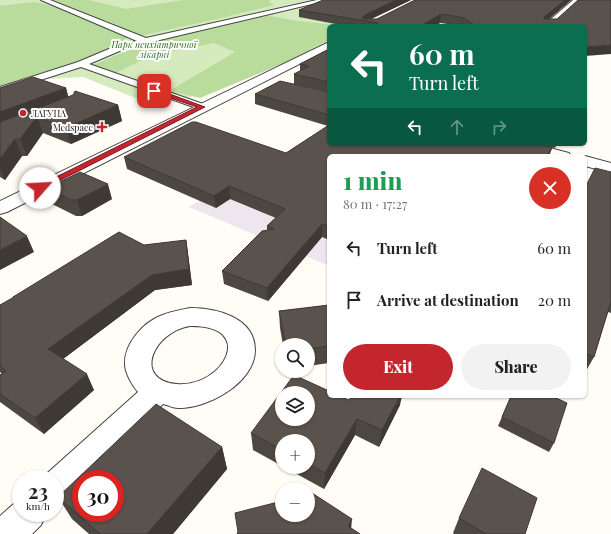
<!DOCTYPE html>
<html lang="en">
<head>
<meta charset="utf-8">
<style>
	body { margin:0; font-family:"Playfair Display",serif; background:#f2f2f2; color:#222; height:100vh; display:flex; flex-direction:column; font-size:15px; white-space:nowrap }
	* { box-sizing:border-box; margin:0 }
	p { font-size:13px; color:#767676 }
	.icon { flex:none; width:22px; height:22px; fill:none; stroke:currentColor; stroke-width:2; stroke-linecap:round; stroke-linejoin:round }
	.map { position:relative; flex:1; overflow:hidden }
	.side { position:absolute; left:327px; top:154px; width:260px; height:244px; display:flex; flex-direction:column; background:#fff; border-radius:6px; box-shadow:0 1px 3px #0004 }
	.side>* { flex:none }
	.guide { position:absolute; left:327px; top:24px; width:260px; height:122px; border-radius:6px; box-shadow:0 1px 3px #0004; background:#0b6e4f; color:#fff; overflow:hidden }
	.controls { position:absolute; left:275px; top:338px; display:grid; gap:8px }
	.controls a { display:grid; place-items:center; width:40px; height:40px; border-radius:50%; background:#fff; box-shadow:0 1px 3px #0004; font-size:20px }
	.speed { position:absolute; left:12px; top:470px; display:flex; gap:8px; font-size:20px; font-weight:700; text-align:center }
	.speed>* { display:grid; place-content:center; width:52px; height:52px; border-radius:50%; background:#fff; box-shadow:0 1px 3px #0004; line-height:1 }
	.speed small { font-size:10px; font-weight:400 }
	.speed .limit { border:6px solid #d22; background:#fff; color:#111 }
	.pin { position:absolute; display:grid; place-items:center; width:34px; height:34px; color:#fff; margin:-17px; border-radius:8px; box-shadow:0 2px 6px #0006 }
	.me { position:absolute; width:44px; margin:-22px; rotate:64deg; stroke-linejoin:round; filter:drop-shadow(0 0 3px #0008) }
	.turn { display:flex; align-items:center; gap:14px; height:84px; padding:0 16px; font-size:18px }
	.turn .icon { width:52px; height:52px; stroke-width:2.5 }
	.turn b { display:block; font-size:28px; line-height:34px }
	.lanes { display:flex; align-items:center; height:38px; padding:0 16px; background:#0003; justify-content:center; gap:20px; direction:ltr }
	.lanes .off { opacity:.35 }
	.round { display:grid; place-items:center; flex:none; width:42px; height:42px; border-radius:21px; background:#f2f2f2 }
	.head { display:flex; align-items:center; justify-content:space-between; height:68px; padding:0 16px }
	h1 { font-size:24px; font-weight:800; line-height:30px; color:#1e9e55 }
	.action { display:flex; gap:8px; margin-top:auto; padding:8px 16px }
	.action a { flex:1; height:46px; border-radius:24px; background:#c4262e; color:#fff; font-size:16px; font-weight:800; line-height:46px; text-align:center }
	.action a+a { background:#f2f2f2; color:#222 }
	ul { padding:0; list-style:none }
	li { display:flex; align-items:center; gap:12px; height:52px; padding:0 16px }
	li div { flex:1 }
	li b { display:block; font-size:15px }
	li em { font-style:normal }
	.map>svg:first-child { display:block }
</style>
</head>
<body>
<div class="map">
<svg width="611" height="534" viewBox="0 0 611 534">
	<rect width="100%" height="100%" fill="#fffdf5"/>
	<polygon fill="#eee6ef" points="280,152 329,168 329,266 189,207"/>
	<polygon fill="#d5ebbd" points="0,0 400,0 344,26 329,26 329,33 186,99 138,99 83,77 44,79 0,93"/>
	<g fill="#b9dc9c">
		<polygon points="49,0 89,0 126,9 183,0 270,0 269,2 274,5 217,19 140,36 110,22 78,12"/>
		<path d="M33,2c27,3 67,23 94,34l-1,3 -50,25 -76,23v-81z"/>
		<path d="M265,15l33,6 45,5h-14v14l-45,23 -84,35 -31,-7 66,-39 -21,-9 -64,13 -34,17 -23,-8c57,-25 111,-36 172,-50z"/>
	</g>
	<g fill="none" stroke-linecap="round" stroke-linejoin="round">
		<defs>
			<polygon id="service" points="41,0 50,0 146,38 317,0 329,0 147,43 122,50 89,64 206,105 207,107 202,110 81,67 0,93 0,87 78,62 116,46 137,41"/>
			<g id="minor">
				<polygon points="573,0 582,0 554,26 543,26"/>
				<polygon points="329,42 329,49 7,212 0,214 0,201"/>
				<polygon points="506,144 534,144 569,153 571,156 543,156 508,147"/>
				<polygon points="585,156 611,163 611,173 585,166"/>
				<path d="M190,308c26,0 65,9 65,42 0,33 -48,59 -77,58 -5,0 -10,-3 -15,-4l-76,75h-6v6l-14,14 -12,5v-25h-13l1,-2 95,-85c-6,-7 -13,-19 -13,-28 -1,-20 18,-41 35,-48 9,-4 20,-6 30,-8zM190,326c68,-1 33,62 -13,58 -45,-4 -24,-52 13,-58z"/>
				<polygon points="21,499 21,513 46,513 41,525 32,534 0,534 0,516 17,501"/>
			</g>
		</defs>
		<use href="#service" stroke="#444" stroke-width="2"/>
		<use href="#minor" stroke="#444" stroke-width="2"/>
		<use href="#service" fill="#fff" fill-rule="evenodd"/>
		<use href="#minor" fill="#fff" fill-rule="evenodd"/>
	</g>
	<g fill="#4d4742">
		<polygon points="411,0 371,19 377,19 415,0 571,0 549,19 585,26 462,26 440,23 434,26 346,26 299,17 299,10"/>
		<polygon points="329,49 329,92 294,84 294,74 300,71 300,64"/>
		<polygon points="0,88 66,88 68,96 118,105 122,121 71,144 43,133 27,156 22,156 5,180 0,177"/>
		<polygon points="329,92 329,144 557,144 555,148 552,147 549,156 329,156 329,240 322,237 268,301 224,284 222,271 267,230 267,226 276,218 230,199 216,208 127,169 124,157 286,153 328,126 255,104 255,94"/>
		<polygon points="611,172 611,313 608,312 594,357 586,371 585,370 585,188"/>
		<polygon points="47,188 112,199 82,216 76,216 52,204"/>
		<polygon points="186,240 188,254 192,285 155,290 63,359 94,390 44,434 0,402 0,375 2,374 0,372 0,305 14,298 13,297 144,245"/>
		<polygon points="329,305 329,363 308,366 308,345 283,345 280,328 279,311"/>
		<polygon points="511,396 554,443 549,452 498,426"/>
		<polygon points="349,400 400,405 379,447 355,435 324,489 284,467 308,467 308,441 282,441 282,466 253,450 251,433"/>
		<polygon points="222,447 227,469 173,534 89,534 72,519 58,497"/>
		<polygon points="459,518 525,534 454,534 453,533"/>
	</g>
	<g fill="#3f3936">
		<polygon points="396,0 411,0 367,21 362,18 365,15"/>
		<polygon points="565,0 571,0 542,25 544,17"/>
		<polygon points="441,14 440,23 434,26 421,26"/>
		<polygon points="611,45 611,54 585,56 585,47"/>
		<polygon points="66,88 70,103 0,130 0,112"/>
		<polygon points="118,105 122,121 71,144 66,128"/>
		<polygon points="37,117 43,133 27,156 20,139"/>
		<polygon points="15,139 22,156 5,180 0,168 0,159"/>
		<polygon points="553,146 549,156 547,156"/>
		<polygon points="108,184 112,199 82,216 77,200"/>
		<polygon points="229,186 230,199 216,208 214,196"/>
		<polygon points="322,224 322,237 268,301 267,288"/>
		<polygon points="27,236 34,252 0,270 0,250"/>
		<polygon points="186,240 188,254 192,285 155,290 55,365 48,349"/>
		<polygon points="87,374 94,390 44,434 35,418"/>
		<polygon points="400,396 402,396 400,405 379,447 382,430"/>
		<polygon points="357,419 355,435 324,489 325,473"/>
		<polygon points="222,447 227,469 173,534 147,534"/>
		<polygon points="352,519 351,530 348,526"/>
	</g>
	<g fill="#5a524d" stroke="#3f3936" fill-rule="evenodd">
		<polygon points="323,0 396,0 365,15 362,18 364,19 377,19 415,0 565,0 544,17 544,19 557,19 578,0 611,0 611,45 585,47 585,26 475,26 465,18 441,14 421,26 372,26 378,23 299,10"/>
		<polygon points="329,49 329,82 294,74 309,66 300,64"/>
		<polygon points="33,77 66,88 0,112 0,88"/>
		<polygon points="280,81 329,92 329,115 255,94"/>
		<polygon points="75,91 118,105 66,128 37,117 20,139 15,139 0,159 0,122 73,95"/>
		<polygon points="192,122 196,122 286,153 329,125 329,144 539,144 546,146 553,146 547,156 329,156 329,226 322,224 267,288 222,271 262,231 274,229 267,226 285,209 229,186 214,196 124,157"/>
		<polygon points="595,168 611,172 611,301 594,357 585,353 585,188"/>
		<polygon points="80,172 108,184 77,200 71,200 47,188"/>
		<polygon points="0,217 27,236 0,250"/>
		<polygon points="119,232 144,245 186,240 189,269 152,275 48,349 87,374 35,418 0,394 0,375 6,371 0,365 0,305 14,297 13,297"/>
		<polygon points="329,305 329,346 308,349 308,345 286,345 279,311"/>
		<path d="M294,375l35,16v5h10l10,4 3,-4h48l-18,34 -25,-11 -32,54 -17,-9v-23h-26v9l-31,-17zM282,393h26v26h-26z"/>
		<polygon points="511,396 552,396 567,403 554,443 502,417"/>
		<path d="M156,404l66,43 -75,87h-47l-42,-37zM81,479h34v34h-34z"/>
		<polygon points="482,468 537,498 525,534 486,534 459,518"/>
		<polygon points="312,493 352,519 348,526 360,534 237,534 238,532 235,513 282,501 282,515 308,515 308,494"/>
	</g>
	<polygon fill="#c4262e" stroke="#7f191e" points="153,89 156,89 205,107 43,189 38,189 38,186 197,107 153,92"/>
	<g fill="#c4262e" stroke="#fff" stroke-width="1.5">
		<circle cx="23" cy="113" r="4"/>
		<path d="M100 121h4v4h4v4h-4v4h-4v-4h-4v-4h4z"/>
	</g>
	<g text-anchor="middle" dominant-baseline="central" stroke-width="4" stroke-linejoin="round" paint-order="stroke">
		<g font-size="9" font-style="italic" fill="#2f6b1f" stroke="#fff">
			<text x="154" y="44">Парк психіатричної<tspan x="154" dy="10">лікарні</tspan></text>
		</g>
		<g font-size="9" fill="#111" stroke="#fff" text-anchor="start">
			<text x="31" y="113">ЛАГУНА</text>
			<text x="93" y="127" text-anchor="end">Medspace</text>
		</g>
	</g>
</svg>
<div class="controls">
<a><svg class="icon" aria-label="search" viewBox="0 0 24 24"><circle cx="10" cy="10" r="6"/><path d="M15 15l6 6"/></svg></a>
<a><svg class="icon" aria-label="layers" viewBox="0 0 24 24"><path d="M12 4l9 5-9 5-9-5zM3 14l9 5 9-5"/></svg></a>
<a>+</a>
<a>−</a>
</div>
<div class="speed"><div>23<small>km/h</small></div><div class="limit">30</div></div>
<div class="pin" style="left:154px;top:91px;background:#d93025"><svg class="icon" aria-label="arrive" viewBox="0 0 24 24"><path d="M6 21V4h12l-3 4 3 4H6"/></svg></div>
<svg class="me" style="left:40px;top:188px" viewBox="-20 -20 40 40"><circle r="19" fill="#fff"/><path d="M0-13L10 11 0 6-10 11z" fill="#c4262e"/></svg>
<div class="guide">
<div class="turn"><svg class="icon" aria-label="left" viewBox="0 0 24 24"><path d="M17 20v-9H6M10 6l-5 5 5 5"/></svg><div><b>60 m</b>Turn left</div></div>
<div class="lanes"><svg class="icon" aria-label="left" viewBox="0 0 24 24"><path d="M17 20v-9H6M10 6l-5 5 5 5"/></svg><svg class="icon off" aria-label="ahead" viewBox="0 0 24 24"><path d="M12 20V5M6 11l6-6 6 6"/></svg><svg class="icon off" aria-label="right" viewBox="0 0 24 24"><path d="M7 20v-9h11M14 6l5 5-5 5"/></svg></div>
</div>
<section class="side">
<div class="head"><div><h1>1 min</h1><p>80 m · 17:27</p></div><a class="round" style="background:#d93025;color:#fff"><svg class="icon" aria-label="close" viewBox="0 0 24 24"><path d="M6 6l12 12M18 6L6 18"/></svg></a></div>
<ul>
<li><svg class="icon" aria-label="left" viewBox="0 0 24 24"><path d="M17 20v-9H6M10 6l-5 5 5 5"/></svg><div><b>Turn left</b></div><em>60 m</em></li>
<li><svg class="icon" aria-label="arrive" viewBox="0 0 24 24"><path d="M6 21V4h12l-3 4 3 4H6"/></svg><div><b>Arrive at destination</b></div><em>20 m</em></li>
</ul>
<div class="action"><a>Exit</a><a>Share</a></div>
</section>
</div>
</body>
</html>
